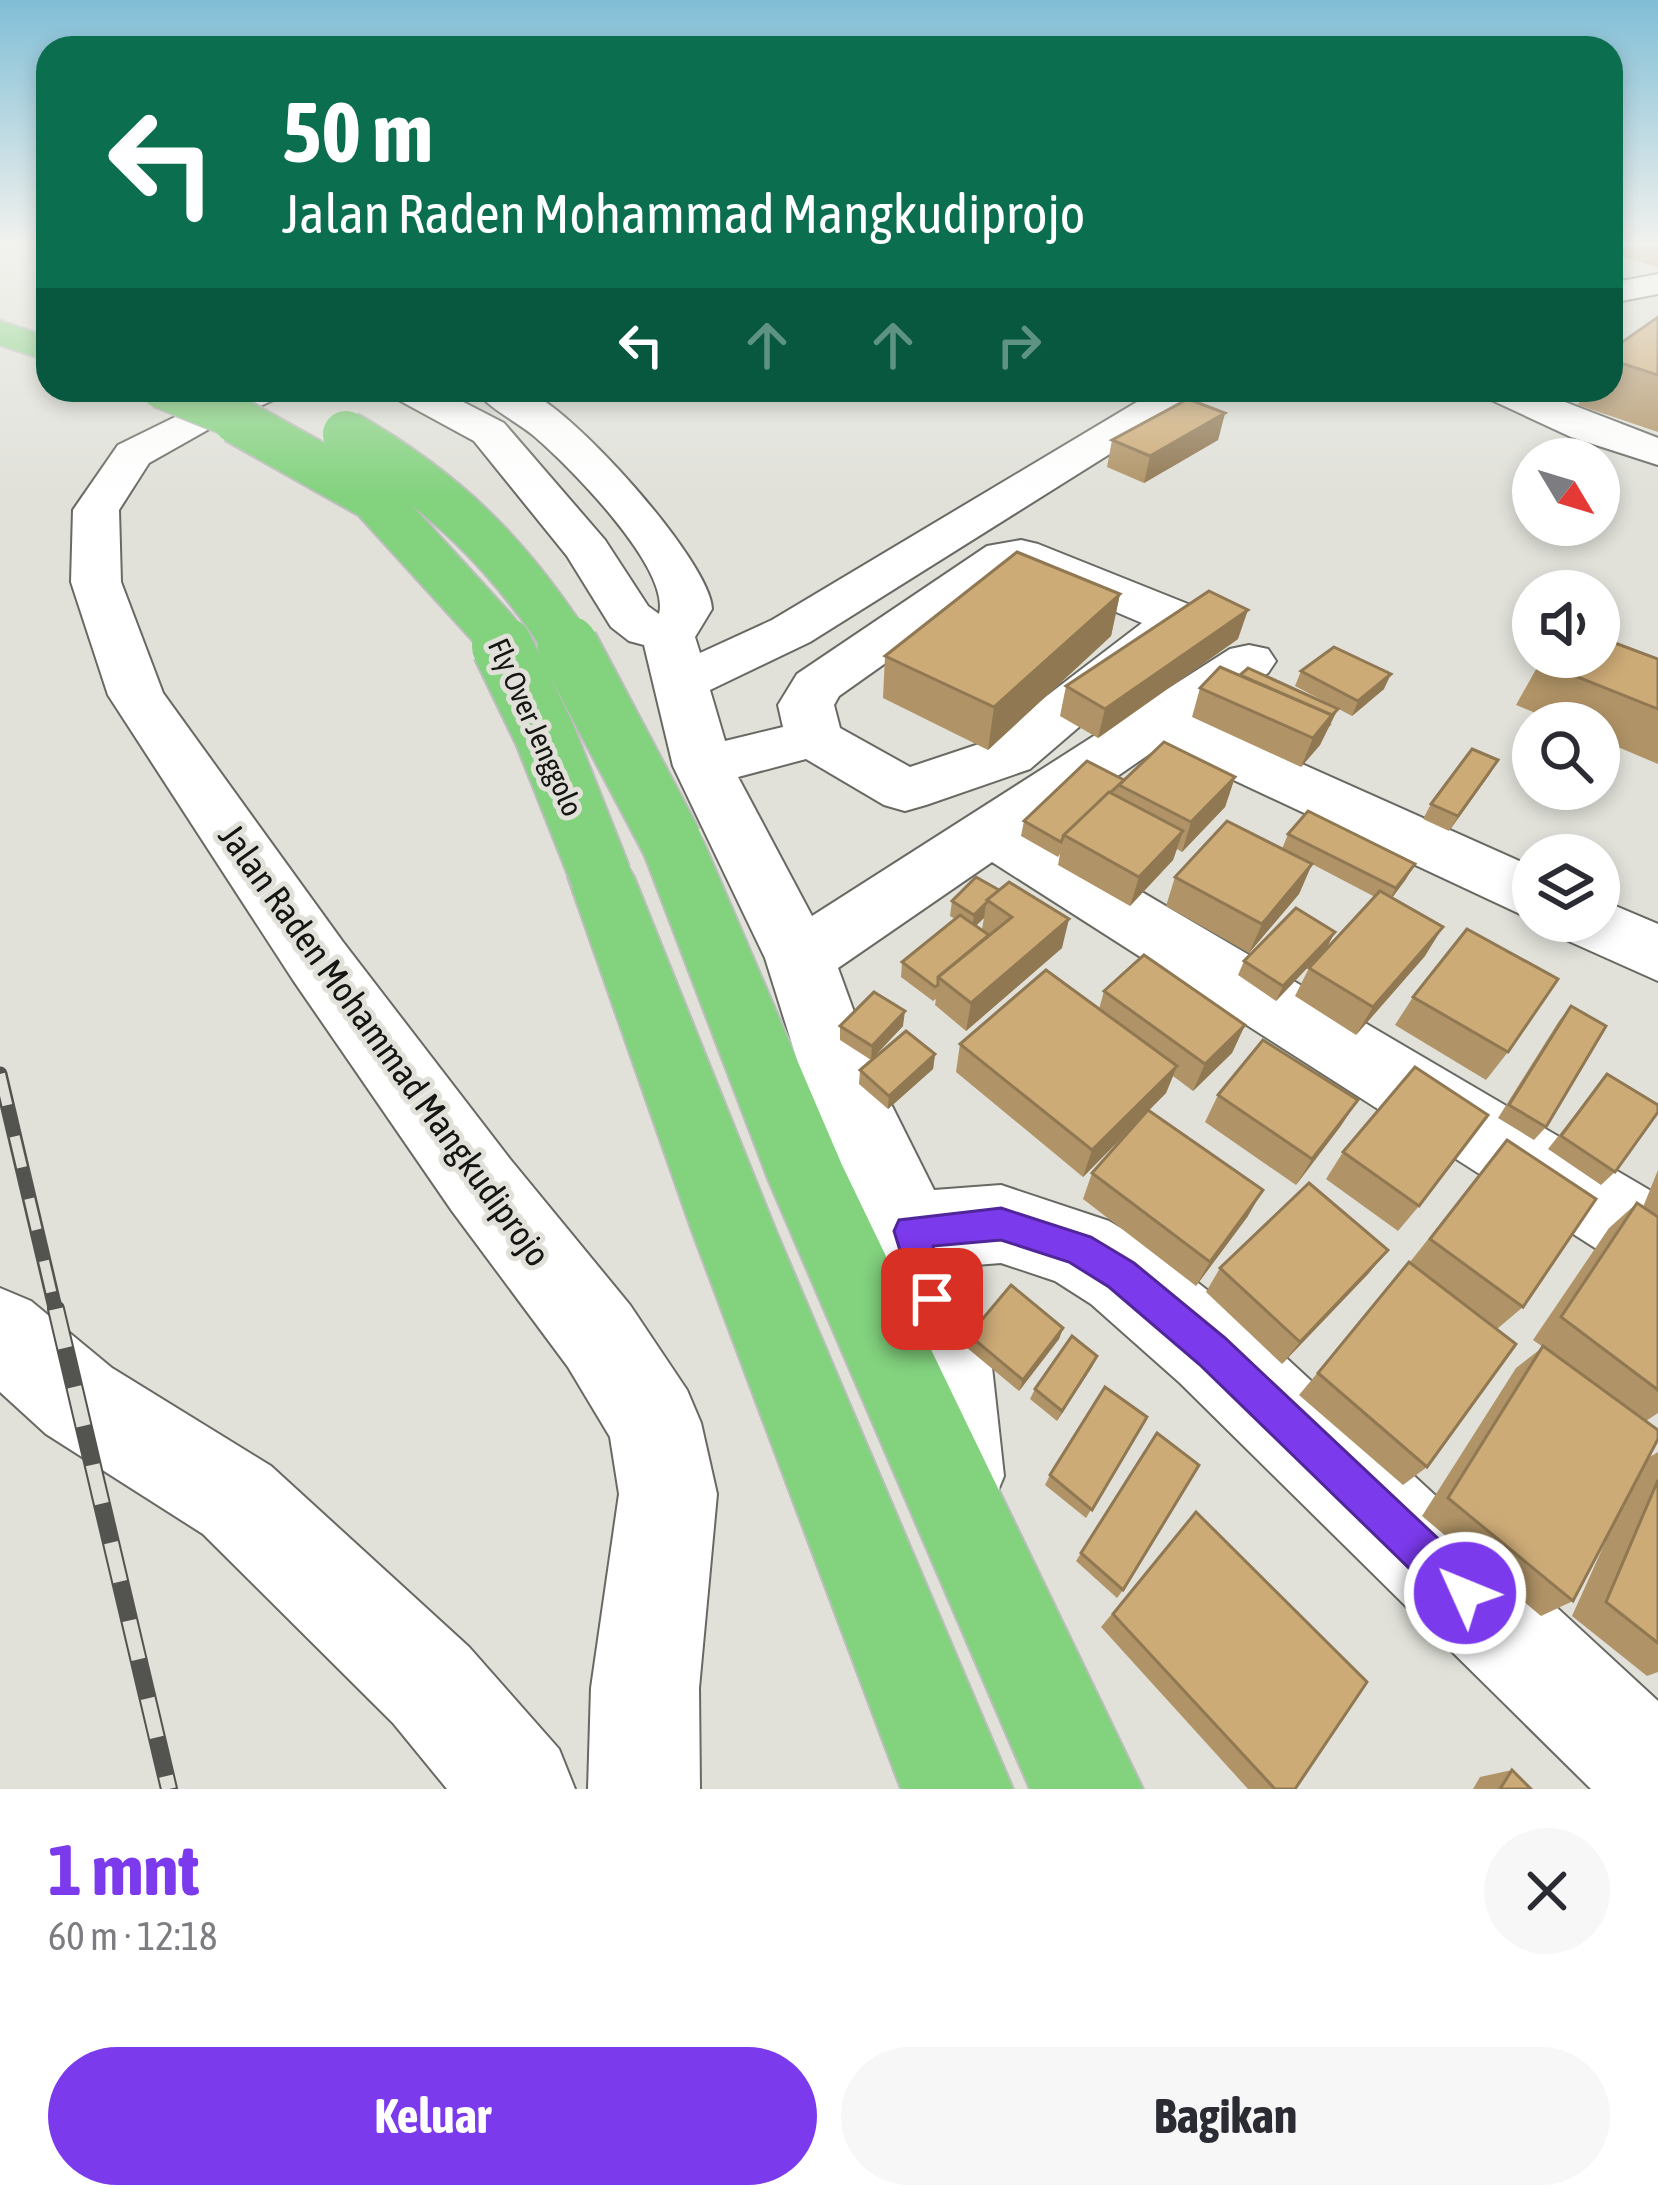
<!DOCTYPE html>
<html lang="id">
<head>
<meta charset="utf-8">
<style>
	body { margin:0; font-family:"Asap Condensed",sans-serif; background:#f7f7f7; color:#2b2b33; height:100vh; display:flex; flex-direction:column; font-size:45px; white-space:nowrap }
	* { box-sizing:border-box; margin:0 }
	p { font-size:39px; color:#7c7c81 }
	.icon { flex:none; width:66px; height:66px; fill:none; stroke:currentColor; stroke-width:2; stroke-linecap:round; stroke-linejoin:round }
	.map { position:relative; height:1789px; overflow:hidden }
	.drawer { display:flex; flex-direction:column; background:#fff; flex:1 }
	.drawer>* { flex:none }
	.top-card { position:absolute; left:36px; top:36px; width:1587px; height:366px; border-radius:36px; box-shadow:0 6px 18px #0003; background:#0b6e4f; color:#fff; overflow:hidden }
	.needle { width:78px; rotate:128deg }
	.tools { position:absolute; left:1512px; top:438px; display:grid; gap:24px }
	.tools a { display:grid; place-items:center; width:108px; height:108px; border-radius:50%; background:#fff; box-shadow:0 6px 18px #0003; font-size:60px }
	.pin { position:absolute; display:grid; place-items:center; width:102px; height:102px; color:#fff; margin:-51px; border-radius:24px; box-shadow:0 6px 18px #0006 }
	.me { position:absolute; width:132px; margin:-66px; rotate:314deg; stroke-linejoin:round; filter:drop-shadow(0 0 9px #0008) }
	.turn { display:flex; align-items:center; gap:42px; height:252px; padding:0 48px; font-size:54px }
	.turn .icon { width:156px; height:156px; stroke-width:2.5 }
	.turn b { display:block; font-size:84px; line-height:102px }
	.lanes { display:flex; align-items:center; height:114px; padding:0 48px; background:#0003; justify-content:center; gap:60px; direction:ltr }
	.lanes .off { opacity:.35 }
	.round { display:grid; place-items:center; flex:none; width:126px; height:126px; border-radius:63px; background:#f7f7f7 }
	.headline { display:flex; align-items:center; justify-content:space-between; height:204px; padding:0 48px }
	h1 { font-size:72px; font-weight:700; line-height:90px; color:#7c3aed }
	.button { display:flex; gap:24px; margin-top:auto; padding:24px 48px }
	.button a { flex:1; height:138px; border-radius:72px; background:#7c3aed; color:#fff; font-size:48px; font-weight:700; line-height:138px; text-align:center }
	.button a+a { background:#f7f7f7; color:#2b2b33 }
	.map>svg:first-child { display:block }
</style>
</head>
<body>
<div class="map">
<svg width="1658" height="1789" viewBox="0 0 1658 1789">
	<rect width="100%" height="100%" fill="#e1e1da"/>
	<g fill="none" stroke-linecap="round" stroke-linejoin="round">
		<defs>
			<g id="minor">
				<polygon points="1658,274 1658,294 1611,303 1611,283"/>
				<polygon points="230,390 284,390 278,398 211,428 149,463 119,510 121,582 163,693 343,942 510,1159 630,1305 687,1390 701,1423 717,1494 699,1688 700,1789 588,1789 591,1688 619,1494 610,1437 568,1367 452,1211 293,980 108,695 71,582 73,510 118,445"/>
				<path d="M389,390h51l64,33 101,117 43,66 11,8c12,-46 -91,-149 -125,-178 -18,-15 -45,-27 -58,-46 14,0 34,-4 48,0 45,14 187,172 188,219l-17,28 5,16 72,-33 385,-230h48l-6,8 -389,244 -100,48 15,51 58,-14 -5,-22 19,-31 190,-128 34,-6 17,4 150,60 8,11 -4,15 -162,139 -104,36 -21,6 -21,-6 -78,-46 -68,18 74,139 418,-267 19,-4 19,4 8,12 -8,12 -67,46 332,148v53l-372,-174 -123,85 620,364v86l-30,-12 -636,-407 -154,106 40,110 56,112 67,-5 108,36 42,25 93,73 414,382v88h-67l-411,-406 -89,-79 -36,-23 -54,-18 -38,3 29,101 12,109 -14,34 -34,14 -34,-14 -14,-34 -6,-109 -33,-136 -66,-152 -38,-121 -92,-192 -29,-121 -15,-4 -18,-14 -44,-71 -93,-115 -79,-43zM1017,570l125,53 -154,118 -78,26 -70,-39 -6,-23 5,-9z"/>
				<polygon points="1481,390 1534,390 1658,438 1658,465 1571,437 1487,398"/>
				<polygon points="1599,899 1658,924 1658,981 1564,939 1554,921 1599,921"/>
				<polygon points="0,1288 31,1301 112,1368 271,1466 469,1647 559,1749 575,1789 447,1789 393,1723 203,1534 46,1434 0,1392"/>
			</g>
			<g id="highway">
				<polygon points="0,321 48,337 48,361 0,345"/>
				<polygon points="672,820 694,827 704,843 842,1165 1143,1789 1030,1789 768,1179 640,843 650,827"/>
				<polygon points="601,853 624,860 634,877 776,1231 1013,1789 901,1789 692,1231 568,877 578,860"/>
			</g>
		</defs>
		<use href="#minor" stroke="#696963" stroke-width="4"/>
		<use href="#highway" stroke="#bdbdbd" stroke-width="4"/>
		<use href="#minor" fill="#fff" fill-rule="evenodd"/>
		<use href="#highway" fill="#82d27e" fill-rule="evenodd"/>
		<defs>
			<polyline id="rail-far1" points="0,1074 56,1312"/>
			<polyline id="rail" points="56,1309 169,1789"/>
		</defs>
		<use href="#rail-far1" stroke="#53534f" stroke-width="15"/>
		<use href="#rail" stroke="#53534f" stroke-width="18"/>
		<use href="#rail-far1" stroke="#e1e1da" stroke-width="10" stroke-dasharray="32" stroke-linecap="butt"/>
		<use href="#rail" stroke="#e1e1da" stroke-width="14" stroke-dasharray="40" stroke-linecap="butt"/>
		<defs>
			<polyline id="highway-bridge-far2" points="160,390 242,423"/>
			<g id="highway-bridge-far1">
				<polyline points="236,420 373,497 495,631 504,649"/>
				<path d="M346,434c99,57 162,119 224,215"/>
			</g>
			<g id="highway-bridge">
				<polyline points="502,646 544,733 601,877"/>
				<polyline points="568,646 672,843"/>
			</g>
		</defs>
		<use href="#highway-bridge-far2" stroke="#bdbdbd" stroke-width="39" stroke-linecap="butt"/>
		<use href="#highway-bridge-far1" stroke="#bdbdbd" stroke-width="50" stroke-linecap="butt"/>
		<use href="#highway-bridge" stroke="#bdbdbd" stroke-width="64" stroke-linecap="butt"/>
		<use href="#highway-bridge-far2" stroke="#82d27e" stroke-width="36"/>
		<use href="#highway-bridge-far1" stroke="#82d27e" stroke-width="46"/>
		<use href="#highway-bridge" stroke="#82d27e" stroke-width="60"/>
	</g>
	<g fill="#b09366" fill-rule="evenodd">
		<polygon points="1611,245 1658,245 1658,267 1611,254"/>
		<polygon points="1658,317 1658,432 1578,405 1585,390 1611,390 1611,350"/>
		<polygon points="1257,390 1306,390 1288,401"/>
		<polygon points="1225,413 1218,440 1144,483 1107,467 1112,440"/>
		<polygon points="1120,594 1111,636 988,750 883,698 885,656"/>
		<polygon points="1238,639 1098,738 1060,716 1066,686"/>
		<polygon points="1658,659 1658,764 1599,739 1599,723 1560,723 1516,705 1540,662"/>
		<polygon points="1301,671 1384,689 1352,716 1295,686"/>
		<polygon points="1200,688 1332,724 1327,729 1320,745 1301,767 1192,717"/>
		<polygon points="1489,775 1449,831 1423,819 1431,804"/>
		<polygon points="1235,777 1225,807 1182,852 1177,849 1173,860 1130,906 1058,865 1060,854 1058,857 1021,836 1024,821 1124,780"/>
		<polygon points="1288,834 1406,879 1392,898 1425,956 1356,1035 1295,996 1309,968 1375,897 1312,864 1299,894 1249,953 1166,906 1175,877 1282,849"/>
		<path d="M976,877l86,71 -96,83 -31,-26 1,-6 -3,2 -32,-24 1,-15 53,-43 -5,-3 2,-15zM984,918l-2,11 7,6 -13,-9z"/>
		<polygon points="1335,932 1327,947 1276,1001 1238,975 1244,961"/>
		<polygon points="1104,991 1245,1025 1232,1053 1193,1091 1173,1076 1166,1093 1149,1110 1248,1216 1196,1286 1083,1199 1092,1173 1138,1121 1083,1177 956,1072 960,1044 1099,1009"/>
		<polygon points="1413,997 1508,1052 1486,1080 1395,1025"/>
		<polygon points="1571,1006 1546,1127 1534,1140 1498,1118 1559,1021"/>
		<polygon points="840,1026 903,1026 871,1060 840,1040"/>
		<polygon points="935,1054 933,1069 888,1109 859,1084 860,1070"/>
		<polygon points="1607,1074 1615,1172 1601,1185 1548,1149"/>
		<polygon points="1218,1095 1358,1100 1340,1127 1296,1185 1205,1122"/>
		<polygon points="1507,1140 1523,1307 1497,1329 1427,1467 1403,1485 1299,1395 1410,1262"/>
		<polygon points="1343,1152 1419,1206 1398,1231 1326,1179"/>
		<polygon points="1658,1170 1658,1413 1646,1421 1648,1458 1658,1452 1658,1672 1647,1676 1572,1616 1608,1536 1573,1601 1541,1616 1422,1516 1516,1368 1543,1347 1533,1340 1609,1228 1637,1203 1643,1207"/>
		<polygon points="1388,1250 1368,1274 1282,1364 1206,1292 1220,1268"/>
		<polygon points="1063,1328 1059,1339 1019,1391 966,1347 969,1335"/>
		<polygon points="1097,1356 1057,1421 1030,1399 1035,1389"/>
		<polygon points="1147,1417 1086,1518 1045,1485 1050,1475"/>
		<polygon points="1157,1433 1123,1590 1117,1598 1076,1561"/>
		<polygon points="1196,1512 1295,1789 1248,1789 1101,1627"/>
		<polygon points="1512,1770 1531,1789 1473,1789 1480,1777"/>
	</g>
	<g fill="#907853">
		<polygon points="1292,390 1306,390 1288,401"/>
		<polygon points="1225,413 1218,440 1144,483 1150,456"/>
		<polygon points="1120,594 1111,636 988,750 994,707"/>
		<polygon points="1248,610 1238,639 1098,738 1105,709"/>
		<polygon points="1391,674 1384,689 1352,716 1358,701"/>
		<polygon points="1338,709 1320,745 1301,767 1313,738"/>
		<polygon points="1498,760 1489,775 1449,831 1458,816"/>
		<polygon points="1235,777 1225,807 1182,852 1191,822"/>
		<polygon points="1183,831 1173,860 1130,906 1139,877"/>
		<polygon points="1312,864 1299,894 1249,953 1262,924"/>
		<polygon points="1415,864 1406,879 1388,903 1396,888"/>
		<polygon points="986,903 984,918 972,929 974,915"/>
		<polygon points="1069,919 1062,948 966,1031 971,1003"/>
		<polygon points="1443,927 1425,956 1356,1035 1373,1007"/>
		<polygon points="1335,932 1327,947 1276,1001 1283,986"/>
		<polygon points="905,1011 903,1026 871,1060 872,1046"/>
		<polygon points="1245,1025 1232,1053 1193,1091 1205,1064"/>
		<polygon points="935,1054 933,1069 888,1109 889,1096"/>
		<polygon points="1177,1066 1166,1093 1083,1177 1092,1150"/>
		<polygon points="1358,1100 1340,1127 1296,1185 1312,1159"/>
		<polygon points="1263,1190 1248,1216 1196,1286 1210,1262"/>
		<polygon points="1388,1250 1368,1274 1282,1364 1300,1342"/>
		<polygon points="1063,1328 1059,1339 1019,1391 1023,1380"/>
		<polygon points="1097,1356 1092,1367 1057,1421 1062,1411"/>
	</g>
	<g fill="#cdab77" stroke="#907853" stroke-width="3">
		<polygon points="1658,317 1658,375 1611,360 1611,350"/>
		<polygon points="1188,399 1225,413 1150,456 1112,440"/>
		<polygon points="1017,552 1120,594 994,707 885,656"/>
		<polygon points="1209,591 1248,610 1105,709 1066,686"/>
		<polygon points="1599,637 1658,659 1658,709 1540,662 1544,657 1599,657"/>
		<polygon points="1334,647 1391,674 1358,701 1301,671"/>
		<polygon points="1220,667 1332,715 1313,738 1200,688"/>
		<polygon points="1248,668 1338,709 1332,715 1240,675"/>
		<polygon points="1164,742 1235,777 1191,822 1119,785"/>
		<polygon points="1472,749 1498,760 1458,816 1431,804"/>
		<polygon points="1087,761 1124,780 1064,835 1061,842 1024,821"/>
		<polygon points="1109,792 1183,831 1139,877 1064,835"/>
		<polygon points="1308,811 1415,864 1396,888 1288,834"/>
		<polygon points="1227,821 1312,864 1262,924 1175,877"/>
		<polygon points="976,877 999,890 974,915 952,901"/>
		<polygon points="1009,882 1069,919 971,1003 938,977 1012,917 987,900"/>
		<polygon points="1380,891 1443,927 1373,1007 1309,968"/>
		<polygon points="1296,908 1335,932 1283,986 1244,961"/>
		<polygon points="960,915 989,935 938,977 938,985 935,987 902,962"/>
		<polygon points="1467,929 1558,979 1508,1052 1413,997"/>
		<polygon points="1144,955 1245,1025 1205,1064 1104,991"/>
		<polygon points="1046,970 1177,1066 1092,1150 960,1044"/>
		<polygon points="874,992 905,1011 872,1046 840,1026"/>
		<polygon points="1571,1006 1606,1026 1546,1127 1509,1105"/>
		<polygon points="906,1031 935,1054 889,1096 860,1070"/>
		<polygon points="1263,1040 1358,1100 1312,1159 1218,1095"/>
		<polygon points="1415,1067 1488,1115 1419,1206 1343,1152"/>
		<polygon points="1607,1074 1658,1105 1658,1112 1615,1172 1561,1136"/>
		<polygon points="1148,1110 1263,1190 1210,1262 1092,1173"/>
		<polygon points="1507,1140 1596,1199 1523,1307 1430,1239"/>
		<polygon points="1309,1183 1388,1250 1300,1342 1220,1268"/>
		<polygon points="1637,1203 1658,1217 1658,1390 1561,1317"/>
		<polygon points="1409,1262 1516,1344 1427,1467 1318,1373"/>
		<polygon points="1011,1285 1063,1328 1023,1380 969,1335"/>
		<polygon points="1072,1336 1097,1356 1062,1411 1035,1389"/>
		<polygon points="1543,1346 1658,1430 1658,1439 1573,1601 1448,1498"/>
		<polygon points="1105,1387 1147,1417 1092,1510 1050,1475"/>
		<polygon points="1157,1433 1199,1465 1123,1590 1081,1553"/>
		<polygon points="1658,1480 1658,1643 1606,1602"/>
		<polygon points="1196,1512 1367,1682 1295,1789 1275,1789 1113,1614"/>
		<polygon points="1512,1770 1531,1789 1500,1789"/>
	</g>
	<linearGradient id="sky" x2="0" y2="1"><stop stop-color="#80bed6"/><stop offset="0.49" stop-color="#f2f2ee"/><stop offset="1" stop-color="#f2f2ee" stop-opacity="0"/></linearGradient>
	<rect width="1658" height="496" fill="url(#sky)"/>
	<polygon fill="#7c3aed" stroke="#51269a" stroke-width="3" points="1001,1208 1091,1237 1134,1263 1225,1338 1480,1578 1486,1593 1480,1608 1465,1614 1450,1608 1199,1364 1109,1287 1069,1262 1001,1240 933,1246 949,1299 944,1312 932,1317 919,1312 894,1231 899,1220"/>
	<g text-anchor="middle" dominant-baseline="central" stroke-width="10" stroke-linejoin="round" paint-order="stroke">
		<g font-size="30" fill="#151513" stroke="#e1e1da">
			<text transform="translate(536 727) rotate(66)">Fly Over Jenggolo</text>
		</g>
		<g font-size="36" fill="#151513" stroke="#e1e1da">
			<text transform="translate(385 1045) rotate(54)">Jalan Raden Mohammad Mangkudiprojo</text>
		</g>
	</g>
</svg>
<div class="tools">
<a><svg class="needle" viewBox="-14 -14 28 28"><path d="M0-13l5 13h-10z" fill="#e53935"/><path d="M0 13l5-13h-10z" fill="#7c7c81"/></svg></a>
<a><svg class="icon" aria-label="sound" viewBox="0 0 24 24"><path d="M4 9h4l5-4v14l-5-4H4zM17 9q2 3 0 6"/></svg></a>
<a><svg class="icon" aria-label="search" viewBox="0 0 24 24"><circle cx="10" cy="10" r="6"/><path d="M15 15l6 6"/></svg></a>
<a><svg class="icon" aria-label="layers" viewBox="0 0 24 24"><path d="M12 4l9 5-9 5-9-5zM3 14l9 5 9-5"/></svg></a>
</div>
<div class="pin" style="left:932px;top:1299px;background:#d93025"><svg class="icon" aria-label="arrive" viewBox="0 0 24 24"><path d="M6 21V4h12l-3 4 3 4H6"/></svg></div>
<svg class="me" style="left:1465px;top:1593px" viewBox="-20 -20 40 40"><circle r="17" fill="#7c3aed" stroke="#fff" stroke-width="3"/><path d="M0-11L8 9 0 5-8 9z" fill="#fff"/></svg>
<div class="top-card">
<div class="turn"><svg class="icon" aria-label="left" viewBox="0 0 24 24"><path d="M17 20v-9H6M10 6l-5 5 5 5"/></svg><div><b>50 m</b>Jalan Raden Mohammad Mangkudiprojo</div></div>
<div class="lanes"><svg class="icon" aria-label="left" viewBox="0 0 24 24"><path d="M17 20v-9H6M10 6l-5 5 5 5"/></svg><svg class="icon off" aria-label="ahead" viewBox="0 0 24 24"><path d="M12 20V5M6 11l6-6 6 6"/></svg><svg class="icon off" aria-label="ahead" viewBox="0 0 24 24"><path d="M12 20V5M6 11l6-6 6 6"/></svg><svg class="icon off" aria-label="right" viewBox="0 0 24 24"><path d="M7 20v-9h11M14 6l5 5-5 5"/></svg></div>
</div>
</div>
<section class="drawer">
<div class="headline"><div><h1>1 mnt</h1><p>60 m · 12:18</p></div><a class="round"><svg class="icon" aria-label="close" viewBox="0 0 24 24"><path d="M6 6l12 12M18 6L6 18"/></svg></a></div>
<div class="button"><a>Keluar</a><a>Bagikan</a></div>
</section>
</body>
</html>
